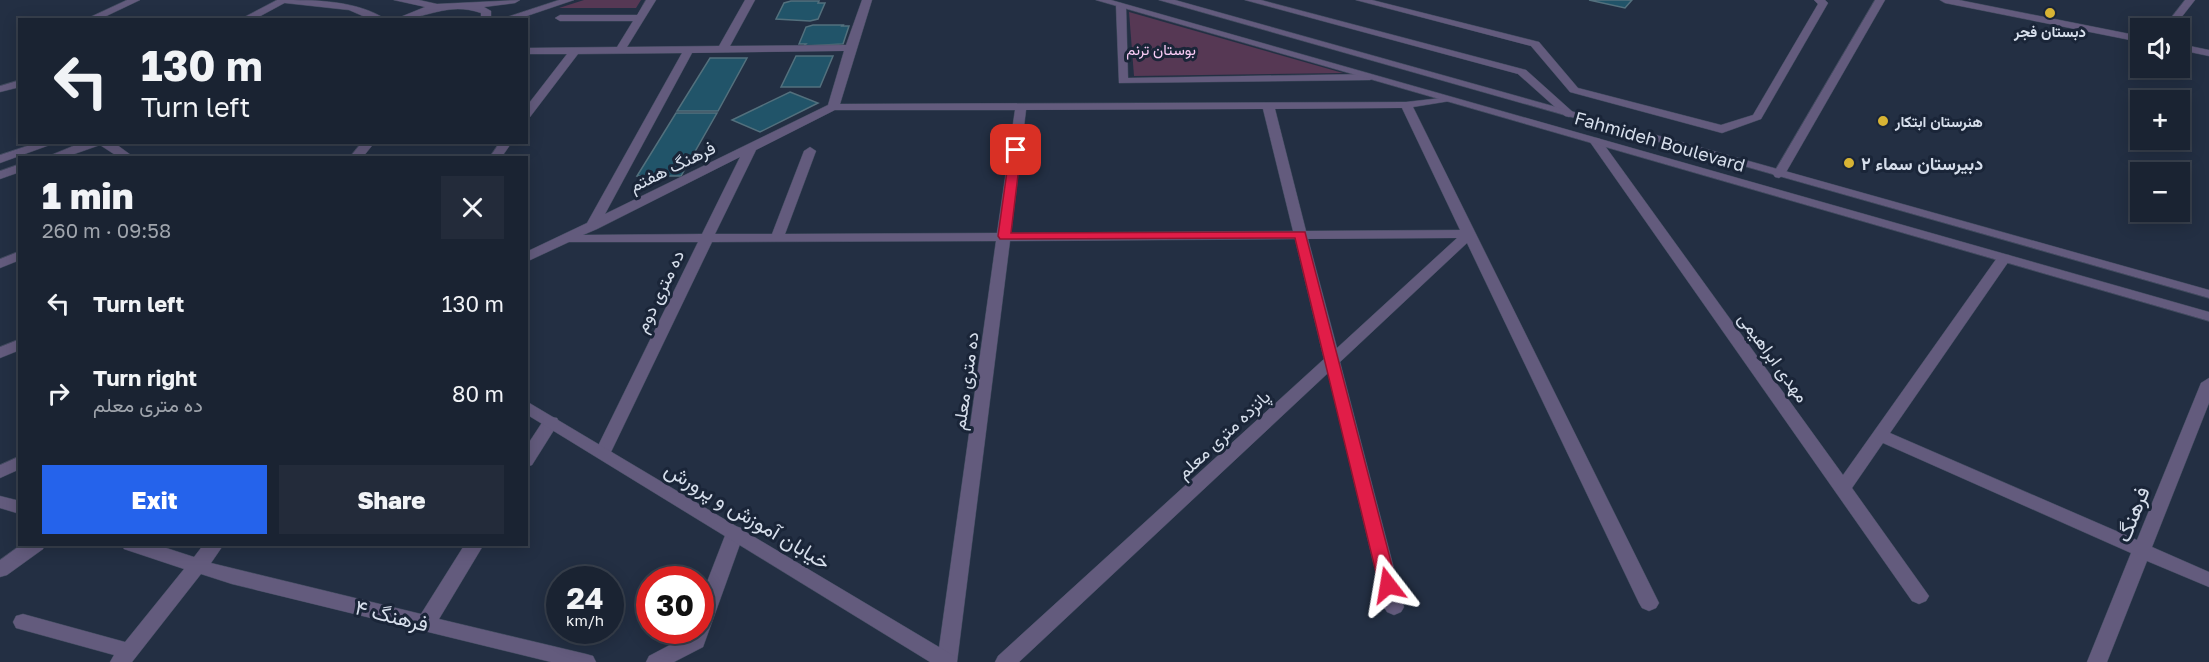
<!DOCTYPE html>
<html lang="en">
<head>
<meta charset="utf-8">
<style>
	body { margin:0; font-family:"Golos Text",Vazirmatn,sans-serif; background:#232b3a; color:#f1f3f6; height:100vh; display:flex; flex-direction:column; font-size:22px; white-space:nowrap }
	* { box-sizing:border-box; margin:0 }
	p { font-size:20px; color:#9fa4ac }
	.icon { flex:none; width:33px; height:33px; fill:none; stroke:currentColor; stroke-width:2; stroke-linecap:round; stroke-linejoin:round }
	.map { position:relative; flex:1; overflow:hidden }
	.panel { position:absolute; left:18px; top:156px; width:510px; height:390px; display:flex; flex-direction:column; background:#1a2332; border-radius:0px; box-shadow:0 3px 15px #0003,0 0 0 2px #38404d }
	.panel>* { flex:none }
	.guide { position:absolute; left:18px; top:18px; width:510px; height:126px; border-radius:0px; box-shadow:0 3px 15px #0003,0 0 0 2px #38404d; background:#1a2332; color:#f1f3f6; overflow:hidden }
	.fabs { position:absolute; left:2130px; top:18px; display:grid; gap:12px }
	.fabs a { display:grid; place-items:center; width:60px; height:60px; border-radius:0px; background:#1a2332; box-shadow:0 3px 15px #0003,0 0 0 2px #38404d; font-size:30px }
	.speed { position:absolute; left:546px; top:566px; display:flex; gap:12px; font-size:30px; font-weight:700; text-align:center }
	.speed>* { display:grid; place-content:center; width:78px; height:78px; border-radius:50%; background:#1a2332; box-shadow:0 3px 15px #0003,0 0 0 2px #38404d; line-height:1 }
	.speed small { font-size:15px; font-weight:400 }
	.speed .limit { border:9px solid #d22; background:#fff; color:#111 }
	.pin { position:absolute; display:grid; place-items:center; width:51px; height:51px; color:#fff; margin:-26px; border-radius:12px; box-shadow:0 3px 9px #0006 }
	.me { position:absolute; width:66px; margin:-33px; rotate:346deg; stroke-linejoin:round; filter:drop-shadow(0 0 4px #0008) }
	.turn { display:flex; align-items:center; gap:21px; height:126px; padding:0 24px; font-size:27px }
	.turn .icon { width:78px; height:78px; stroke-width:2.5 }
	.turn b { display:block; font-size:42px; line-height:51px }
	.round { display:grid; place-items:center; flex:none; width:63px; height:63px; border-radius:0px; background:#232b3a }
	.head { display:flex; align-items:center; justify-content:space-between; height:102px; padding:0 24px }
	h1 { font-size:36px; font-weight:800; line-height:45px }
	.cta { display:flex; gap:12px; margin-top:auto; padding:12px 24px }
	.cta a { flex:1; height:69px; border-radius:0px; background:#2563eb; color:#fff; font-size:24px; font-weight:800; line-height:69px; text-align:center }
	.cta a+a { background:#232b3a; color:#f1f3f6 }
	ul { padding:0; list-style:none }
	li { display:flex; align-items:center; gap:18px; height:90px; padding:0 24px }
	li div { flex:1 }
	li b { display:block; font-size:22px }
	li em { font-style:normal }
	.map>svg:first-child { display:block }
</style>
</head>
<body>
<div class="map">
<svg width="2209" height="662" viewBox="0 0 2209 662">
	<rect width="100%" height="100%" fill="#232f43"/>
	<g fill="#563854">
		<polygon points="584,0 641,0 636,8 559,8"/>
		<polygon points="1129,12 1343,73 1134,76"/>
	</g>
	<g fill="#215469" stroke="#53707d" stroke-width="1.5">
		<polygon points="1589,0 1632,0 1625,8"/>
		<polygon points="791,1 819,1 818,3 825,3 818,19 810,21 776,19 784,3"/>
		<polygon points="813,25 843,25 842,26 849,26 843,44 804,46 806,44 799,44 806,27"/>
		<polygon points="796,56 833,56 820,87 781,87"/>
		<polygon points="710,58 747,58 718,111 677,111"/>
		<polygon points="790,92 818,103 760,132 732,120"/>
		<polygon points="676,113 717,113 681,176 637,176"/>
	</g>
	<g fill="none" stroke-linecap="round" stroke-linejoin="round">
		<defs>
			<g id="minor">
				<polygon points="127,0 140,0 98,20 84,20"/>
				<polygon points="277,0 290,0 253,20 239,20"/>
				<path d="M646,0h10l-29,47 92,-1 26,-46h10l-25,46 116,-1 16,-45h10l-32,104 566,-2 44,-5v4l-37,6 246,496 -3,5 -7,3 -7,-3 -3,-5 -172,-360 -127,119 64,245 -3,5 -7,3 -7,-3 -3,-5 -56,-234 -309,289h-24l3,-6 326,-297 -29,-120 -285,2 -53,421h-20l59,-421 -284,1 -101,210 -2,4h-12l-2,-4 103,-210h-129l-43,20v-10l61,-29 95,-170 -104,1 -48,63 -4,1v-11l41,-53h-41v-6l91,-1 16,-26h-73l-5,-3 5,-3h77zM844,51l-16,54 -223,109 87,-161zM1402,108l58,122 -154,1 -31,-122zM1263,109l30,122 -282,2 15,-123zM835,110h180l-18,123 -212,1 31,-83 -6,-4 -6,4 -32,83h-57l41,-84zM740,157l-38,77 -119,1 14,-6zM1457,238l-120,110 -29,-109z"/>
				<polygon points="1245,0 1261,0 1526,70 1575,114 1569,117 1565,116 1518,74"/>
				<polygon points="1356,0 1372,0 1539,42 1578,88 1721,125 1753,115 1818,4 1814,0 1825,0 1828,3 1761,119 1722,133 1570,92 1531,46"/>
				<polygon points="1875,0 1885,0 1785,174 1779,178 1775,177 1773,174"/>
				<polygon points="1940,0 1959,0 2140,36 2140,42 1945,3"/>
				<polygon points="2185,0 2195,0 2173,28 2163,28"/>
				<polygon points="1121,3 1126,6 1128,78 1370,74 1375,77 1370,80 1119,83 1116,6"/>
				<polygon points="2180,44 2209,50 2209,56 2180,50"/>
				<polygon points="20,80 20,87 0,92 0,86"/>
				<polygon points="1596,138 1600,139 1843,475 1999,255 2009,255 2011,258 1890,433 2137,540 2201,383 2209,378 2209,403 2152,547 2209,572 2209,587 2147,561 2107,662 2087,662 2131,553 1883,443 1852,488 1929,596 1926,601 1919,604 1912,601 1590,142"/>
				<polygon points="362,142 375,142 362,158 349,158"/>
				<polygon points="500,142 512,142 501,158 489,158"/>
				<polygon points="20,251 20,260 0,268 0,259"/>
				<polygon points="20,339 20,350 0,358 0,347"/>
				<polygon points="551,417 557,418 559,422 532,465 526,467 526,447 545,418"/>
				<polygon points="20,456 20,469 0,478 0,465"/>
				<polygon points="0,496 20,501 20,514 0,508"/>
				<polygon points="735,526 741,528 744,533 703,647 674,662 646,662 649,656 687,636 689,630 700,630 700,600 726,533 729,528"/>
				<polygon points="22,544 45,544 43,549 7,575 0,577 0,560"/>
				<polygon points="122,544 154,544 194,557 204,544 224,544 211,563 421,614 465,544 484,544 439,619 586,654 593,656 596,662 551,662 232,584 201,574 132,662 110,662 114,655 16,628 13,622 16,616 23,614 125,642 184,569 124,549"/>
			</g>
			<g id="tertiary">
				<path d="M280,0c35,0 77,0 107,20h-15l-23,-10 -64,-7z"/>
				<path d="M394,0h25l18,4 83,-4 -5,3 -31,4 7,4v9h-10v-7c-34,-12 -56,7 -88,7l32,-13z"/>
				<polygon points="559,0 574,0 515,20 498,20"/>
				<polygon points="1096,0 1111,0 2209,312 2209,321"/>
				<polygon points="1159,0 1175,0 2209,290 2209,298"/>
				<polygon points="39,142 58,142 0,163 0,155"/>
				<polygon points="83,142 113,142 135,158 120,158 100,145 63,158 44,158"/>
				<polygon points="20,164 20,172 0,179 0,171"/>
				<polygon points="526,401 954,656 957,662 930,662 526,414"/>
			</g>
		</defs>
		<use href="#minor" stroke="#404b5e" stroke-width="1"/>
		<use href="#tertiary" stroke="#404b5e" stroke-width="1"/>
		<use href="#minor" fill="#635b7d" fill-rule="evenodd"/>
		<use href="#tertiary" fill="#635b7d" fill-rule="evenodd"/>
	</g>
	<polygon fill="#e11d48" stroke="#92132f" stroke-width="1.5" points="1016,146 1021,150 1011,233 1305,232 1397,585 1394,589 1388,591 1382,589 1379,585 1295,238 1000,239 998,236 1010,150"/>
	<g fill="#d8b434" stroke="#1a2538" stroke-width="2">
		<circle cx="2050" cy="13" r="6"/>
		<circle cx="1883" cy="121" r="6"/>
		<circle cx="1849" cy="163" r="6"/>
	</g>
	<g text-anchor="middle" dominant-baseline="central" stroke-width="6" stroke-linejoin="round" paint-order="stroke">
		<g font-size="15" font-weight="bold" fill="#d6deeb" stroke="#1a2538">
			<text x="2050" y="31">دبستان فجر</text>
			<text x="1895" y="121" text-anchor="start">هنرستان ابتکار</text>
		</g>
		<g font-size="15" fill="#f9ccf6" stroke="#1a2538">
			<text x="1161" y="49">بوستان ترنم</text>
		</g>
		<g font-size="18" fill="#d6deeb" stroke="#1a2538">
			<text transform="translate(1660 141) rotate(16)">Fahmideh Boulevard</text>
			<text transform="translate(672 166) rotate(-26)">فرهنگ هفتم</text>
			<text transform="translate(659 291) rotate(-64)">ده متری دوم</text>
			<text transform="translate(1774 357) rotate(54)">مهدی ابراهیمی</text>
			<text transform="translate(965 381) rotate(-82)">ده متری معلم</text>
			<text transform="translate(1223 434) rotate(-43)">پانزده متری معلم</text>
		</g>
		<g font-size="18" font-weight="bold" fill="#d6deeb" stroke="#1a2538" text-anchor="start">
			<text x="1861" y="163">دبیرستان سماء ٢</text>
		</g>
		<g font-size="21" fill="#d6deeb" stroke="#1a2538">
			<text transform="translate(2132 514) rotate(-68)">فرهنگ</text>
			<text transform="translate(748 515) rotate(31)">خیابان آموزش و پرورش</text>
			<text transform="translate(392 615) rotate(14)">فرهنگ ۴</text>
		</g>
	</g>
</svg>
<div class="fabs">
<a><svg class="icon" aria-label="sound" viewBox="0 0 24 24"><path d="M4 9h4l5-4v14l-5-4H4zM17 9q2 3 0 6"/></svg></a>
<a>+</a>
<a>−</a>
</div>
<div class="speed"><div>24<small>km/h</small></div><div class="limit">30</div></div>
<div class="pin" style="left:1016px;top:150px;background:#d93025"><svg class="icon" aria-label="arrive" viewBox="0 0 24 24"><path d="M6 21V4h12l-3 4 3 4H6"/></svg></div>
<svg class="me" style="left:1388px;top:585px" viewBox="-20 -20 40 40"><path d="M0-17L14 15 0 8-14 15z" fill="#e11d48" stroke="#fff" stroke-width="4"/></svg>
<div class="guide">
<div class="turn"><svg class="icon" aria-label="left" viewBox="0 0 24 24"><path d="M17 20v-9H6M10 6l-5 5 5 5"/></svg><div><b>130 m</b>Turn left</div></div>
</div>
<section class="panel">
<div class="head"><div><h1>1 min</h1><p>260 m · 09:58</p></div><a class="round"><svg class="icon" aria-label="close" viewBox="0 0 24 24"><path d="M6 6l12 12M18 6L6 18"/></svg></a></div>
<ul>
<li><svg class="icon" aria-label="left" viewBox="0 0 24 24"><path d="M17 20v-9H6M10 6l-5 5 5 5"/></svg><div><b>Turn left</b></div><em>130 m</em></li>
<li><svg class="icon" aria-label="right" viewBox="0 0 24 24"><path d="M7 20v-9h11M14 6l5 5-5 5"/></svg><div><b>Turn right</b><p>ده متری معلم</p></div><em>80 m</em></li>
</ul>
<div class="cta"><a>Exit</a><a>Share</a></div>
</section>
</div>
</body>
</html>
